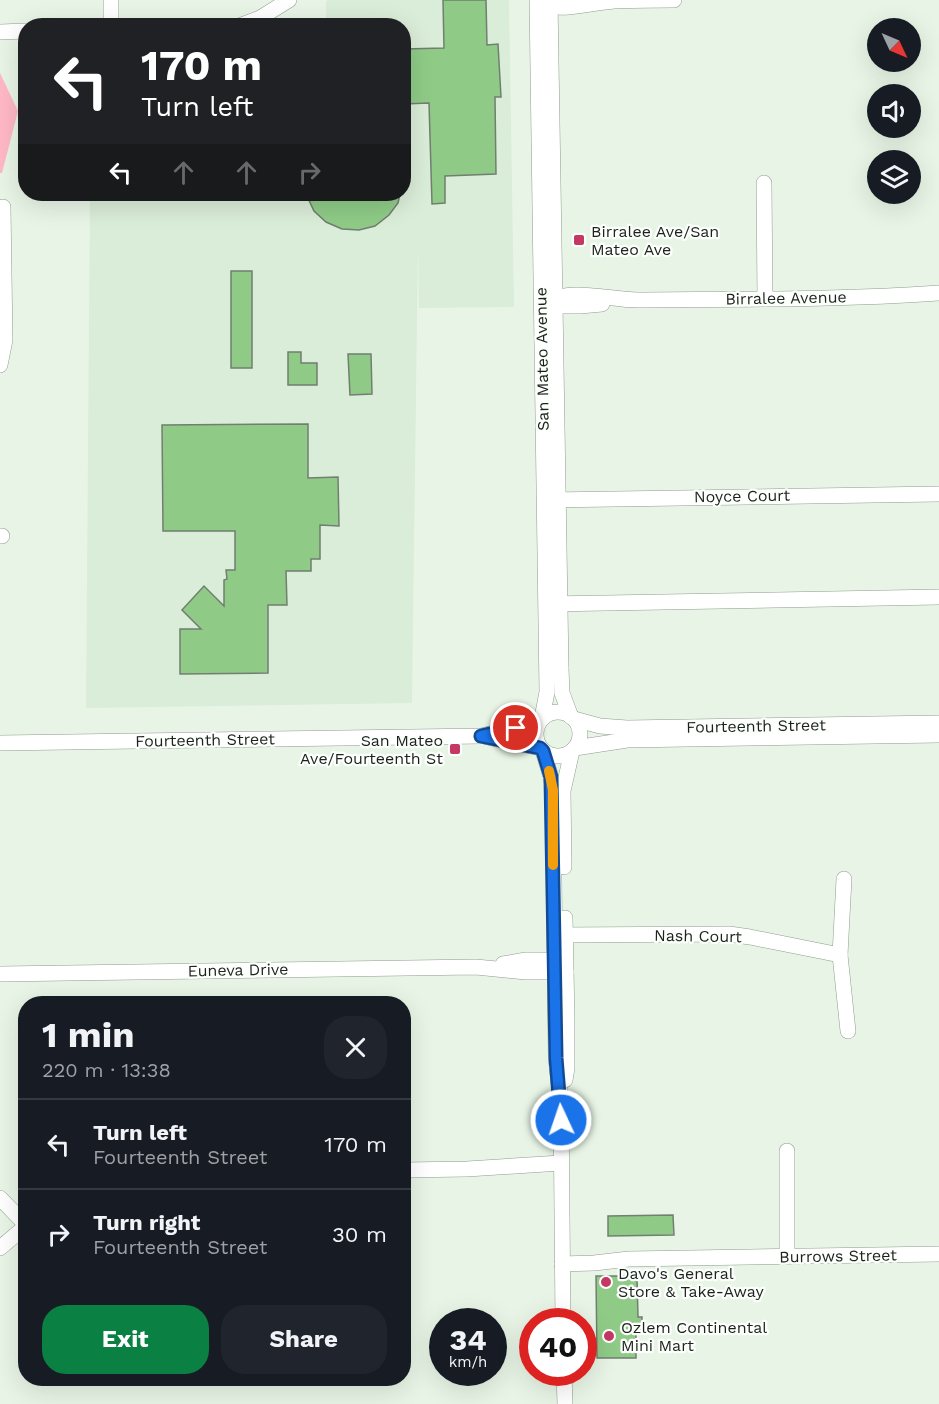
<!DOCTYPE html>
<html lang="en">
<head>
<meta charset="utf-8">
<style>
	body { margin:0; font-family:"Work Sans",sans-serif; background:#20242c; color:#f1f3f6; height:100vh; display:flex; flex-direction:column; font-size:22px; white-space:nowrap }
	* { box-sizing:border-box; margin:0 }
	p { font-size:20px; color:#9ea1a6 }
	.icon { flex:none; width:33px; height:33px; fill:none; stroke:currentColor; stroke-width:2; stroke-linecap:round; stroke-linejoin:round }
	.map { position:relative; flex:1; overflow:hidden }
	.sheet { position:absolute; left:18px; top:996px; width:393px; height:390px; display:flex; flex-direction:column; background:#171b24; border-radius:24px; box-shadow:0 6px 24px #0002 }
	.sheet>* { flex:none }
	.banner { position:absolute; left:18px; top:18px; width:393px; height:183px; border-radius:24px; box-shadow:0 6px 24px #0002; background:#202124; color:#fff; overflow:hidden }
	.needle { width:39px; rotate:134deg }
	.fabs { position:absolute; left:867px; top:18px; display:grid; gap:12px }
	.fabs a { display:grid; place-items:center; width:54px; height:54px; border-radius:50%; background:#171b24; box-shadow:0 6px 24px #0002; font-size:30px }
	.speed { position:absolute; left:429px; top:1308px; display:flex; gap:12px; font-size:30px; font-weight:700; text-align:center }
	.speed>* { display:grid; place-content:center; width:78px; height:78px; border-radius:50%; background:#171b24; box-shadow:0 6px 24px #0002; line-height:1 }
	.speed small { font-size:15px; font-weight:400 }
	.speed .limit { border:9px solid #d22; background:#fff; color:#111 }
	.pin { position:absolute; display:grid; place-items:center; width:51px; height:51px; color:#fff; margin:-26px; border:3px solid #fff; border-radius:50%; box-shadow:0 2px 6px #0007 }
	.me { position:absolute; width:66px; margin:-33px; rotate:357deg; stroke-linejoin:round; filter:drop-shadow(0 0 4px #0008) }
	.turn { display:flex; align-items:center; gap:21px; height:126px; padding:0 24px; font-size:27px }
	.turn .icon { width:78px; height:78px; stroke-width:2.5 }
	.turn b { display:block; font-size:42px; line-height:51px }
	.lanes { display:flex; align-items:center; height:57px; padding:0 24px; background:#0003; justify-content:center; gap:30px; direction:ltr }
	.lanes .off { opacity:.35 }
	.round { display:grid; place-items:center; flex:none; width:63px; height:63px; border-radius:24px; background:#20242c }
	.summary { display:flex; align-items:center; justify-content:space-between; height:102px; padding:0 24px }
	h1 { font-size:36px; font-weight:700; line-height:45px }
	.action { display:flex; gap:12px; margin-top:auto; padding:12px 24px }
	.action a { flex:1; height:69px; border-radius:24px; background:#0b8043; color:#fff; font-size:24px; font-weight:700; line-height:69px; text-align:center }
	.action a+a { background:#20242c; color:#f1f3f6 }
	ul { padding:0; list-style:none }
	li { display:flex; align-items:center; gap:18px; height:90px; padding:0 24px; border-top:2px solid #363941 }
	li div { flex:1 }
	li b { display:block; font-size:22px }
	li em { font-style:normal }
	.map>svg:first-child { display:block }
</style>
</head>
<body>
<div class="map">
<svg width="939" height="1404" viewBox="0 0 939 1404">
	<rect width="100%" height="100%" fill="#e8f5e6"/>
	<polygon fill="#daedd8" points="328,0 509,0 514,307 419,308 418,245 412,703 86,708 90,194 404,194 404,26 326,25 326,1"/>
	<polygon fill="#ffb8c6" points="0,73 18,111 2,173 0,173"/>
	<g fill="#8fcb87" stroke="#727e71" stroke-width="1.5">
		<polygon points="443,0 486,0 487,45 498,44 501,97 495,97 496,174 445,176 445,203 432,204 429,103 404,104 404,49 444,48"/>
		<polygon points="306,194 400,194 398,203 389,215 375,226 359,230 342,229 326,222 314,211"/>
		<rect x="231" y="271" width="21" height="97"/>
		<polygon points="288,352 301,352 301,363 317,363 317,385 288,385"/>
		<polygon points="348,354 371,354 372,394 350,395"/>
		<polygon points="308,424 308,478 338,477 339,526 320,525 320,559 311,559 311,571 286,571 287,605 268,605 268,673 180,674 180,629 201,629 182,610 204,586 224,606 224,580 227,579 226,570 235,570 235,531 163,531 162,425"/>
		<polygon points="673,1215 674,1235 608,1236 608,1216"/>
		<polygon points="596,1276 637,1276 638,1317 642,1317 642,1330 636,1330 636,1358 597,1358"/>
	</g>
	<g fill="none" stroke-linecap="round" stroke-linejoin="round">
		<defs>
			<g id="minor">
				<polyline points="111,0 111,26"/>
				<polyline points="537,0 547,692 542,718"/>
				<polyline points="550,0 561,668 562,693 571,717"/>
				<path d="M540,4c24,8 49,-1 74,-3 20,-1 40,-1 60,-1"/>
				<polyline points="239,26 260,18 289,0"/>
				<polyline points="0,32 26,31"/>
				<polyline points="764,183 765,298"/>
				<path d="M547,301c27,-13 62,-1 91,-1 100,-1 201,0 301,-7"/>
				<polyline points="552,306 580,306 602,304"/>
				<polyline points="0,365 5,340 3,207"/>
				<polyline points="549,500 939,494"/>
				<polyline points="0,536 2,536"/>
				<polyline points="549,604 939,597"/>
				<circle cx="558" cy="734" r="22"/>
				<polyline points="574,719 600,726 627,728 939,723"/>
				<polyline points="487,737 540,748"/>
				<polyline points="0,743 481,736 539,722"/>
				<polyline points="575,748 627,740 939,735"/>
				<polyline points="543,751 551,777 553,790 556,1058 561,1104 563,1322"/>
				<polyline points="564,867 563,791 572,751"/>
				<polyline points="844,879 840,955 848,1031"/>
				<polyline points="565,918 567,1021 567,1068 565,1080"/>
				<polyline points="557,935 729,934 750,937 840,955"/>
				<polyline points="503,964 526,960 565,960"/>
				<polyline points="0,974 476,967 526,972 566,972"/>
				<polyline points="787,1151 787,1256"/>
				<polyline points="404,1170 467,1169 561,1163"/>
				<polyline points="0,1198 26,1225"/>
				<polyline points="0,1248 26,1226"/>
				<polyline points="562,1264 594,1263 629,1259 939,1254"/>
				<polyline points="564,1372 565,1404"/>
			</g>
		</defs>
		<use href="#minor" stroke="#909c8e" stroke-width="16"/>
		<use href="#minor" stroke="#fff" stroke-width="15"/>
	</g>
	<g fill="none" stroke-linecap="round" stroke-linejoin="round">
		<defs>
			<polyline id="route" points="516,728 481,736 540,748 543,751 551,777 556,1058 561,1120"/>
		</defs>
		<use href="#route" stroke="#114b97" stroke-width="15"/>
		<use href="#route" stroke="#1a73e8" stroke-width="10"/>
		<polyline stroke="#f59e0b" stroke-width="10" points="549,771 553,790 553,865"/>
	</g>
	<g fill="#c53764" stroke="#fcfffc" stroke-width="2">
		<rect x="573" y="234" width="12" height="12" rx="3"/>
		<rect x="449" y="743" width="12" height="12" rx="3"/>
		<circle cx="606" cy="1282" r="6"/>
		<circle cx="609" cy="1336" r="6"/>
	</g>
	<g text-anchor="middle" dominant-baseline="central" stroke-width="4.5" stroke-linejoin="round" paint-order="stroke">
		<g font-size="16" fill="#1c211c" stroke="#fcfffc" text-anchor="start">
			<text x="591" y="231">Birralee Ave/San<tspan x="591" dy="18">Mateo Ave</tspan></text>
			<text x="443" y="740" text-anchor="end">San Mateo<tspan x="443" dy="18">Ave/Fourteenth St</tspan></text>
			<text x="618" y="1273">Davo's General<tspan x="618" dy="18">Store &amp; Take-Away</tspan></text>
			<text x="621" y="1327">Ozlem Continental<tspan x="621" dy="18">Mini Mart</tspan></text>
		</g>
		<g font-size="16" fill="#1c211c" stroke="#fcfffc">
			<text transform="translate(786 298) rotate(-1)">Birralee Avenue</text>
			<text transform="translate(542 359) rotate(-91)">San Mateo Avenue</text>
			<text transform="translate(742 496) rotate(-1)">Noyce Court</text>
			<text transform="translate(756 726) rotate(-1)">Fourteenth Street</text>
			<text transform="translate(205 740) rotate(-1)">Fourteenth Street</text>
			<text transform="translate(698 936) rotate(1)">Nash Court</text>
			<text transform="translate(238 970) rotate(-1)">Euneva Drive</text>
			<text transform="translate(838 1256) rotate(-1)">Burrows Street</text>
		</g>
	</g>
</svg>
<div class="fabs">
<a><svg class="needle" viewBox="-14 -14 28 28"><path d="M0-13l5 13h-10z" fill="#e53935"/><path d="M0 13l5-13h-10z" fill="#9ea1a6"/></svg></a>
<a><svg class="icon" aria-label="sound" viewBox="0 0 24 24"><path d="M4 9h4l5-4v14l-5-4H4zM17 9q2 3 0 6"/></svg></a>
<a><svg class="icon" aria-label="layers" viewBox="0 0 24 24"><path d="M12 4l9 5-9 5-9-5zM3 14l9 5 9-5"/></svg></a>
</div>
<div class="speed"><div>34<small>km/h</small></div><div class="limit">40</div></div>
<div class="pin" style="left:516px;top:728px;background:#d93025"><svg class="icon" aria-label="arrive" viewBox="0 0 24 24"><path d="M6 21V4h12l-3 4 3 4H6"/></svg></div>
<svg class="me" style="left:561px;top:1120px" viewBox="-20 -20 40 40"><circle r="17" fill="#1a73e8" stroke="#fff" stroke-width="3"/><path d="M0-11L8 9 0 5-8 9z" fill="#fff"/></svg>
<div class="banner">
<div class="turn"><svg class="icon" aria-label="left" viewBox="0 0 24 24"><path d="M17 20v-9H6M10 6l-5 5 5 5"/></svg><div><b>170 m</b>Turn left</div></div>
<div class="lanes"><svg class="icon" aria-label="left" viewBox="0 0 24 24"><path d="M17 20v-9H6M10 6l-5 5 5 5"/></svg><svg class="icon off" aria-label="ahead" viewBox="0 0 24 24"><path d="M12 20V5M6 11l6-6 6 6"/></svg><svg class="icon off" aria-label="ahead" viewBox="0 0 24 24"><path d="M12 20V5M6 11l6-6 6 6"/></svg><svg class="icon off" aria-label="right" viewBox="0 0 24 24"><path d="M7 20v-9h11M14 6l5 5-5 5"/></svg></div>
</div>
<section class="sheet">
<div class="summary"><div><h1>1 min</h1><p>220 m · 13:38</p></div><a class="round"><svg class="icon" aria-label="close" viewBox="0 0 24 24"><path d="M6 6l12 12M18 6L6 18"/></svg></a></div>
<ul>
<li><svg class="icon" aria-label="left" viewBox="0 0 24 24"><path d="M17 20v-9H6M10 6l-5 5 5 5"/></svg><div><b>Turn left</b><p>Fourteenth Street</p></div><em>170 m</em></li>
<li><svg class="icon" aria-label="right" viewBox="0 0 24 24"><path d="M7 20v-9h11M14 6l5 5-5 5"/></svg><div><b>Turn right</b><p>Fourteenth Street</p></div><em>30 m</em></li>
</ul>
<div class="action"><a>Exit</a><a>Share</a></div>
</section>
</div>
</body>
</html>
